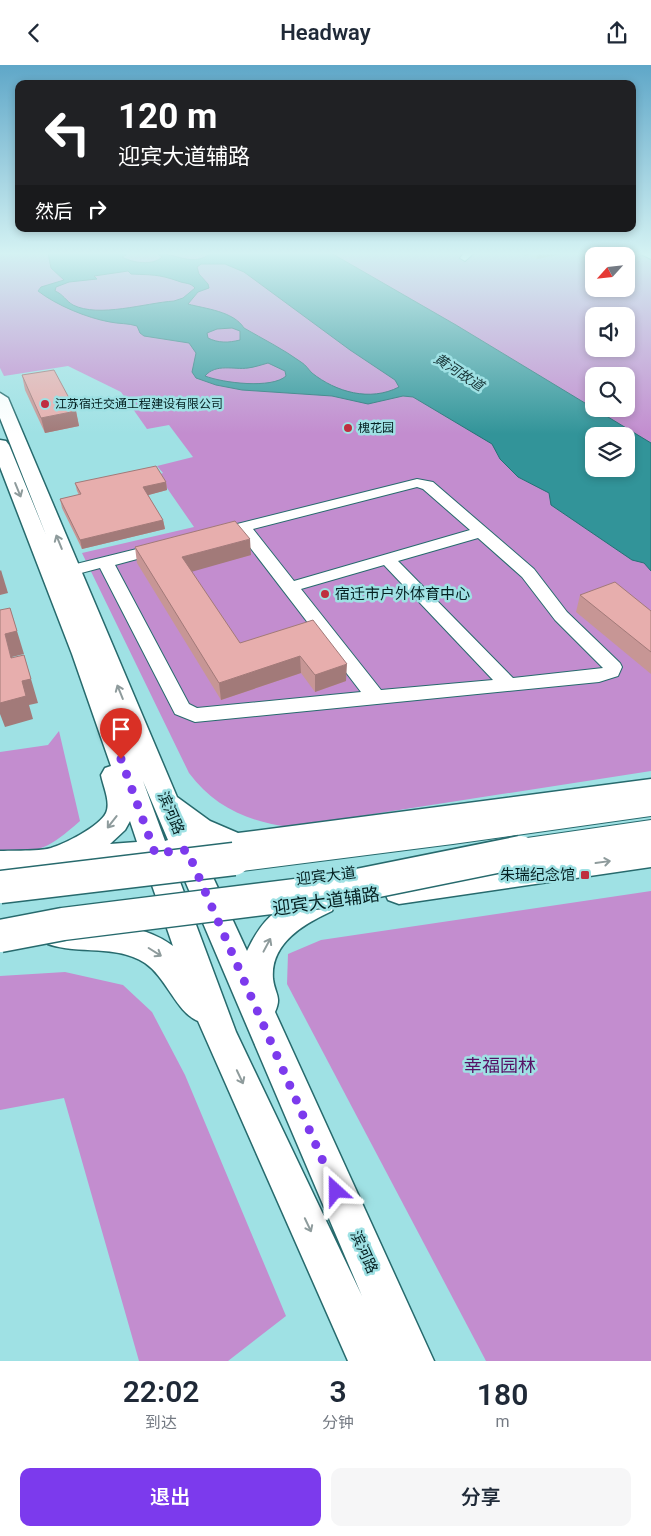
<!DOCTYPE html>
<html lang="zh">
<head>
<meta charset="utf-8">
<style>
	body { margin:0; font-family:Roboto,"Noto Sans SC",sans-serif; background:#f6f6f7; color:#1f2937; height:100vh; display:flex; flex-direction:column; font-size:19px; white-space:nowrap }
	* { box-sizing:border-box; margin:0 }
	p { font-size:16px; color:#747a83 }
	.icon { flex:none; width:28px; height:28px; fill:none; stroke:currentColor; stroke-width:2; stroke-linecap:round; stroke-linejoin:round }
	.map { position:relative; height:1296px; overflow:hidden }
	.side { display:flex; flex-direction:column; background:#fff; flex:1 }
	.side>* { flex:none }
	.hud { position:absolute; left:15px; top:15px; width:621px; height:152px; border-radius:10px; box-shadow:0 2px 8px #0003; background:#202124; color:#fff; overflow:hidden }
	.needle { width:32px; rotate:243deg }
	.tools { position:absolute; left:585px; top:182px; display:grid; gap:10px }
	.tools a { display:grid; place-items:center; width:50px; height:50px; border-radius:10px; background:#fff; box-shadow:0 2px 8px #0003; font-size:25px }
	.pin { position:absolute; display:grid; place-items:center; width:42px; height:42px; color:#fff; margin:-51px -21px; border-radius:50% 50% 50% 0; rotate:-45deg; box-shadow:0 0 5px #0007 }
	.pin .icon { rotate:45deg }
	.me { position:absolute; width:55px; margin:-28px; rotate:336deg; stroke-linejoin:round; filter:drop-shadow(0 0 4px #0008) }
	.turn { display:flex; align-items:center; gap:18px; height:105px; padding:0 20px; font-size:22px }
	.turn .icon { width:65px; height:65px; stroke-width:2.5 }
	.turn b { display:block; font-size:35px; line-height:42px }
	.then { display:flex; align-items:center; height:48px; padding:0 20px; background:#0003; gap:10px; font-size:19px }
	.eta { display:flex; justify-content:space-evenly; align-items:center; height:85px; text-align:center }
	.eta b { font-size:30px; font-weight:600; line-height:35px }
	.action { display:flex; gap:10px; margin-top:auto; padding:10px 20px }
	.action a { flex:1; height:58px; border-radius:10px; background:#7c3aed; color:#fff; font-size:20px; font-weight:600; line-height:58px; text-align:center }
	.action a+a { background:#f6f6f7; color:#1f2937 }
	header { display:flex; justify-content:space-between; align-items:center; height:65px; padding:0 20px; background:#fff; font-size:22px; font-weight:600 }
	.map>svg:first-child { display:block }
</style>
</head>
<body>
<header><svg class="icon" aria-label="back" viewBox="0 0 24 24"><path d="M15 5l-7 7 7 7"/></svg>Headway<svg class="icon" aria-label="share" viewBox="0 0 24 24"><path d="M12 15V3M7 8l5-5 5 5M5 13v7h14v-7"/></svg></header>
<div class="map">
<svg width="651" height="1296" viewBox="0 0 651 1296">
	<rect width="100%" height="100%" fill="#9fe1e4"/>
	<g fill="#c38dcf" fill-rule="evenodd">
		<path d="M0,188h639l12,5v513l-361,56c-41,-5 -76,-20 -101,-54l-107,-220 112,-26 -36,-52 5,-2 -6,-7 36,-9 -24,-32 -22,4 -26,-37 -53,-26 -64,10 -4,-8zM594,191h32v33h-32zM594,251h32v33h-32zM594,311h32v33h-32zM594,371h32v33h-32z"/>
		<path d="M59,666l21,90c-32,28 -38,30 -80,34v-103l48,-7z"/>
		<polygon points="651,826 651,1296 486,1296 287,919 288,889 321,875"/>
		<polygon points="65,907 123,920 152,947 185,1010 286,1251 228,1296 139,1296 64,1033 0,1045 0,911"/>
	</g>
	<path fill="#329499" stroke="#247275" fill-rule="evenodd" d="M48,188h75l3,2 -4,2c11,6 31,9 40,0l-6,-4c20,0 37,15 55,0h120l125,72 195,118v128l-7,-8 -12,-3 -81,-55 -2,-12 -31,-16 -18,-18 -8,-15 -79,-47 -10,-1 -35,8 -36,-8 -90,-6 -26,-5 -20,-7 -4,-6 4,-19 -7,-10 -45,-7 -4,-3 -3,-7c-9,-3 -18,-2 -27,-4 -23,-4 -54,-17 -72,-31l3,-4 23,-7 -13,-12zM201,199h24l19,8 106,78 45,30 4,7c-29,15 -63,5 -87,-14 -4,-4 -6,-8 -11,-11 -18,-13 -38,-23 -57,-34 -11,-17 -38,-19 -56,-24l10,-12 11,-4 -1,-4 -9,-10 -2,-7zM128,206l3,3c20,1 27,0 47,7 7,3 12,1 17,7l-12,10 -9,3c-29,2 -75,17 -101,4 -7,-4 -10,-11 -18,-14l1,-4 13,-5 28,-3 -3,-3zM232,263l8,3v9c-12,3 -22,3 -32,-2l-1,-5 10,-4zM268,298l17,8 1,5c-14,13 -63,7 -81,0 11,-13 29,-6 43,-8 7,-1 13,-3 20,-5zM594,371h32v33h-32z"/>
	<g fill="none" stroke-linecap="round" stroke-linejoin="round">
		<defs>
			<g id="minor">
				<polygon points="464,188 474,188 465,196 460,193"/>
				<polygon points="584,188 594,188 588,193 585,192"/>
				<polygon points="639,188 651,188 651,194"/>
				<path d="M417,414l16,3 101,87 33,43 53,51 2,4 -4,9 -19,6 -404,40 -20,-8 -75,-146 -30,8 -6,-1 -2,-4 2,-4 97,-24 6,2 2,3 -2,3 -52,14 74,139 8,4 164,-16 -122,-159 -24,6 -8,-5 2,-3zM417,422l6,2 47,41 -176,51 -41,-52zM478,473l44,39 33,43 48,48 -90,10 -115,-117zM384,500l109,115 -112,10 -80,-101z"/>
			</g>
			<g id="major">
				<path d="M0,328l8,5 169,399 33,24 28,12 413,-54v20l-231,34 -215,27 42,91c17,-37 37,-49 74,-62l11,4 4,9 -4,9c-28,13 -62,32 -59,68 2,16 9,17 2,33l159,349h-86l-150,-340c-22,-9 -31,-43 -53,-58 -29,-19 -66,-8 -97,-19l-5,-10 5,-10 11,-4c38,3 82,2 114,26l-28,-81 -145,10v-24c15,-1 36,1 51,-3 13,-4 48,-21 55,-35 5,-11 -3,-27 -5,-38l4,-7 6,-2 -39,-112 -72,-187v-27l6,1 3,4 37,90 -46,-117zM143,716l25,59 -3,1zM130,756l7,21 -27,2 15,-14zM177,797l185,434 -126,-264 -63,-169z"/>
				<polygon points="651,778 651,802 399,839 388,835 384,826 388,817 399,813"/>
			</g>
			<g id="highway">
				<polygon points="651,727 651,751 453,779 234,807 223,803 218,794 223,785 234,781 453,755"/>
				<polygon points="651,755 651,779 500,803 489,799 484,790 489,781 500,777"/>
			</g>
		</defs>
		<use href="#minor" stroke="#276a6d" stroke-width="2"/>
		<use href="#major" stroke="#276a6d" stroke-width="3"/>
		<use href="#highway" stroke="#276a6d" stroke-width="2"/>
		<use href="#minor" fill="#fff" fill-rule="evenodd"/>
		<use href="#major" fill="#fff" fill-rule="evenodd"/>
		<use href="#highway" fill="#fff" fill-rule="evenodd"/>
		<defs>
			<g id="highway-bridge">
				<polyline points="0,822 234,794"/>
				<polyline points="0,871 63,859 328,826 521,787"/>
			</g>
		</defs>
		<use href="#highway-bridge" stroke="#276a6d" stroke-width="35" stroke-linecap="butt"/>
		<use href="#highway-bridge" stroke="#fff" stroke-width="32"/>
	</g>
	<g fill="#c79695">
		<polygon points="517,188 567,188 537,194 528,190 524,191"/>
		<polygon points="22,310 76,346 79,361 45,368 25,325"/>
		<polygon points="166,417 167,425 148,430 163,455 165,464 82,484 62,443 60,434 79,430 77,426 75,418"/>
		<polygon points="135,482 251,490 191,506 240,578 313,555 346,616 315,627 301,608 221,635 137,498"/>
		<polygon points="580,530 651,546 651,609 576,547"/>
	</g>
	<g fill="#a27a79">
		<polygon points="392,188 413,188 392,190"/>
		<polygon points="524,188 529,188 528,190 524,191"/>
		<polygon points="538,188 567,188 537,194"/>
		<polygon points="76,346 79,361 45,368 41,353"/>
		<polygon points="166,417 167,425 145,431 143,422"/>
		<polygon points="163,455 165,464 82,484 80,475"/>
		<polygon points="250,474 251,490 184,509 182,492"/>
		<polygon points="1,505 8,528 0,530 0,506"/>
		<polygon points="10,543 24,589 12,592 19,617 11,593 0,550"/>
		<polygon points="24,590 38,638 29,640 33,654 5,662 0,649 0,638 22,616"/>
		<polygon points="300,591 301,608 221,635 219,618"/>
		<polygon points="347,599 346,616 315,627 315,610"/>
	</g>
	<g fill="#e7aead" stroke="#a27a79">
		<polygon points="54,305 76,346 41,353 22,310"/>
		<polygon points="156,401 166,417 143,422 163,455 80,475 60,434 81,429 75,418"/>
		<polygon points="235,456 250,474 182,492 240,578 313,555 347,599 315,610 300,591 219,618 135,482"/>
		<polygon points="615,517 651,546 651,587 580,530"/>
		<polygon points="10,543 17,566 5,569 11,593 24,590 31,614 22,616 26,631 0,638 0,545"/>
	</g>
	<defs><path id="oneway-shaft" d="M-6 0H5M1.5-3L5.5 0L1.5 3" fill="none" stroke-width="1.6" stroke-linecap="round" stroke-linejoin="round" transform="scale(1.25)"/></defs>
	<g stroke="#8e9b9c">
		<use href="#oneway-shaft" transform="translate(18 425) rotate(68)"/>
		<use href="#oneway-shaft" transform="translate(59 477) rotate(-112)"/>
		<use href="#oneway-shaft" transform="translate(120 627) rotate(-112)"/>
		<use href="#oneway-shaft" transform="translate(112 757) rotate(128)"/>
		<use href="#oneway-shaft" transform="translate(603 797) rotate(-8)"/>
		<use href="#oneway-shaft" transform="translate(267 880) rotate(-62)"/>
		<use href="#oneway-shaft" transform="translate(155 887) rotate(32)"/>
		<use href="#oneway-shaft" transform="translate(240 1012) rotate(65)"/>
		<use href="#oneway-shaft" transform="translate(308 1160) rotate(65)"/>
	</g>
	<linearGradient id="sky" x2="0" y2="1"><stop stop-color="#5fa7c8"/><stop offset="0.51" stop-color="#d4f2f3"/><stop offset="1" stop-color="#d4f2f3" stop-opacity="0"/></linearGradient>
	<rect width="651" height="369" fill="url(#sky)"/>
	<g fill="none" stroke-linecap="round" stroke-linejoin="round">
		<polyline stroke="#7c3aed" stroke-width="9" stroke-dasharray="0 16.2" points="121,694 155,788 187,785 336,1126"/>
	</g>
	<g fill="#bf2e3f" stroke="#9fe1e4" stroke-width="2">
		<circle cx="45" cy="339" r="5"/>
		<circle cx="348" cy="363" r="5"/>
		<circle cx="325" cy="529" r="5"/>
		<rect x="580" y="805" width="10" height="10" rx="2.5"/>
	</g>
	<g text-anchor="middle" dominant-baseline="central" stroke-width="5" stroke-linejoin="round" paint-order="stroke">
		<g font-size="12" fill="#052122" stroke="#9fe1e4" text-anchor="start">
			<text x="55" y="339">江苏宿迁交通工程建设有限公司</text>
			<text x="358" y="363">槐花园</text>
		</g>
		<g font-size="14" font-style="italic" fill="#173436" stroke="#9fe1e4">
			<text transform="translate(459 307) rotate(33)">黄河故道</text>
		</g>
		<g font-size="15" fill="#052122" stroke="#9fe1e4" text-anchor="start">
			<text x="335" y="529">宿迁市户外体育中心</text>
			<text x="575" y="810" text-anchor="end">朱瑞纪念馆</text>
		</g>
		<g font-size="15" fill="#052122" stroke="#9fe1e4">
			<text transform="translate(171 748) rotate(67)">滨河路</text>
			<text transform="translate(326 811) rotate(-7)">迎宾大道</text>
			<text transform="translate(364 1187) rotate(66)">滨河路</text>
		</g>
		<g font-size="18" fill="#052122" stroke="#9fe1e4">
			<text transform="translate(326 836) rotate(-8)">迎宾大道辅路</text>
		</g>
		<g font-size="18" fill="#561265" stroke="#9fe1e4">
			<text x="500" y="1000">幸福园林</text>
		</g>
	</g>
</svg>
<div class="tools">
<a><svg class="needle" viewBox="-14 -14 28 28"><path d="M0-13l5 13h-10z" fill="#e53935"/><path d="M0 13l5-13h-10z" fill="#747a83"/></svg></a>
<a><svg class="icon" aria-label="sound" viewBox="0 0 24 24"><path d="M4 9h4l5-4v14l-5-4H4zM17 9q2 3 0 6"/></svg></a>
<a><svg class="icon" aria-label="search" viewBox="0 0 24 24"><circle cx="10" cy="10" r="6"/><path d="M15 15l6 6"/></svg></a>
<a><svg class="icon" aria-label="layers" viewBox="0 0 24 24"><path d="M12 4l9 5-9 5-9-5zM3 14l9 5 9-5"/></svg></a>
</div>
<div class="pin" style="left:121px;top:694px;background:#d93025"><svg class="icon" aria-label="arrive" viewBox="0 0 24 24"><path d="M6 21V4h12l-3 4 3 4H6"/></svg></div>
<svg class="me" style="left:336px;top:1126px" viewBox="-20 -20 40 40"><path d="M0-17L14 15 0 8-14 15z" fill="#7c3aed" stroke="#fff" stroke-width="4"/></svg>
<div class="hud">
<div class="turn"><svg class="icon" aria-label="left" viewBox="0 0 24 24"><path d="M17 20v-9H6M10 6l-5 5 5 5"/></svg><div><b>120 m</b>迎宾大道辅路</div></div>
<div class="then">然后<svg class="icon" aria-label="right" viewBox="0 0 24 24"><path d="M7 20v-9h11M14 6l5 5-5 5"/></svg></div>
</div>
</div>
<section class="side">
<div class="eta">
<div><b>22:02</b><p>到达</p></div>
<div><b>3</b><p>分钟</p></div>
<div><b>180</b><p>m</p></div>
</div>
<div class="action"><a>退出</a><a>分享</a></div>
</section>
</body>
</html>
